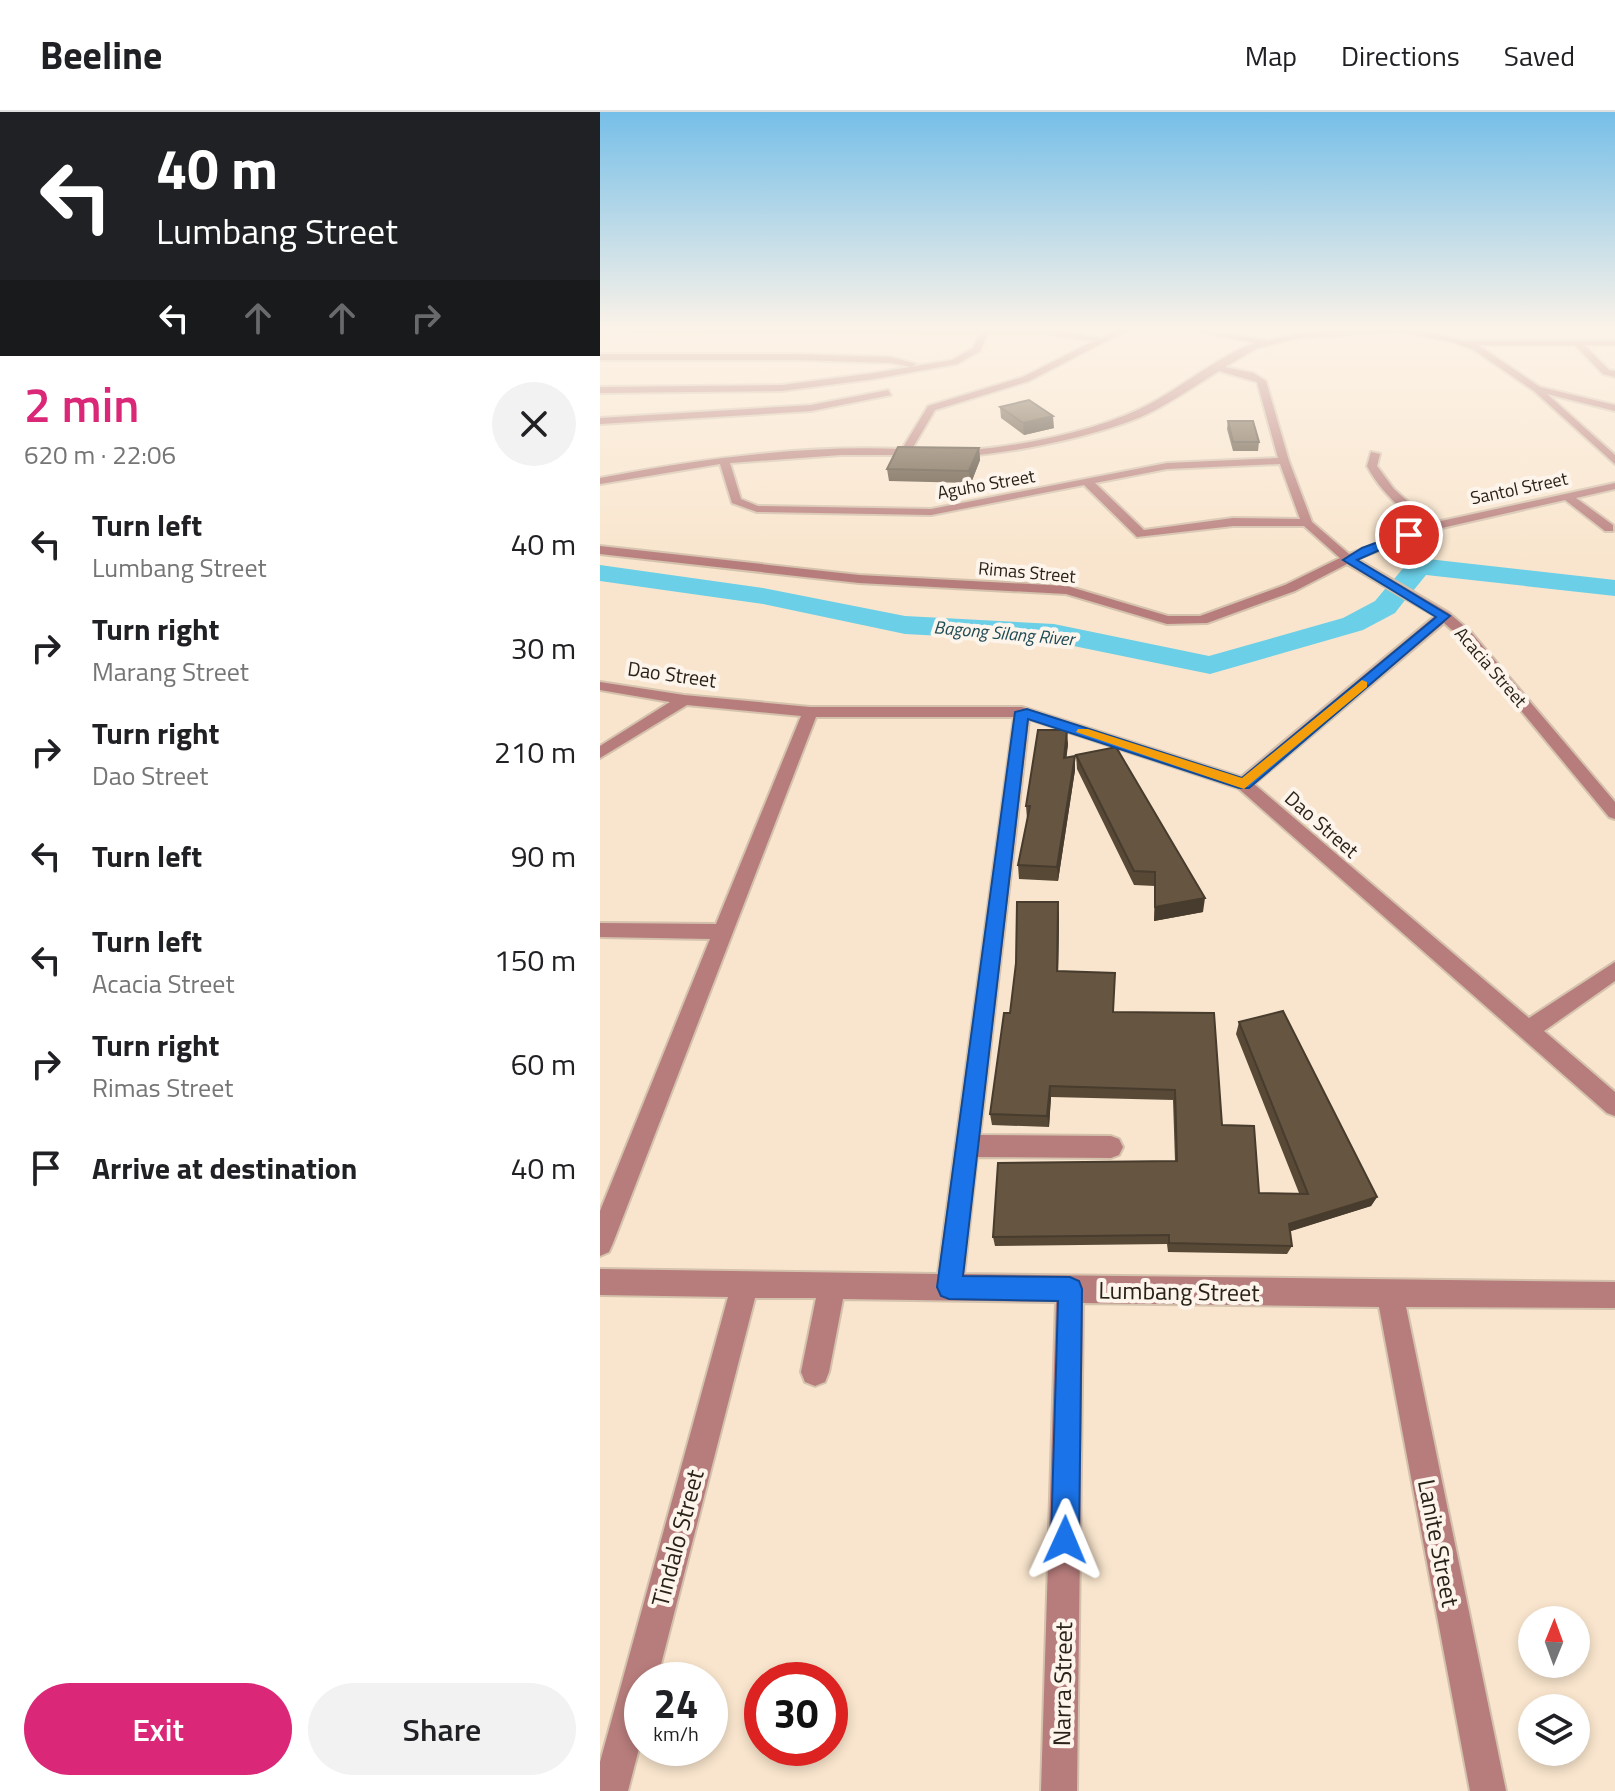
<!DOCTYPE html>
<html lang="en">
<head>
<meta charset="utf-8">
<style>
	body { margin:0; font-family:"Titillium Web",sans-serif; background:#f2f2f2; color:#202124; height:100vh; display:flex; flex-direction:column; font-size:30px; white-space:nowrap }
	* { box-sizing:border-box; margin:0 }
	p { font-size:26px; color:#757577 }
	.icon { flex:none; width:44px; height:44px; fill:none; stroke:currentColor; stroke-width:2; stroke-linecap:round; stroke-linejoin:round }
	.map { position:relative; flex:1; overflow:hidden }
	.sheet { display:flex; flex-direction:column; background:#fff; width:600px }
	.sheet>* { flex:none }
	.guide { background:#202124; color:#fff; overflow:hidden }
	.needle { width:52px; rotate:1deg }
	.buttons { position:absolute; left:918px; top:1494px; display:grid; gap:16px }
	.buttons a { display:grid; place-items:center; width:72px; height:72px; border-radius:50%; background:#fff; box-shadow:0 4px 12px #0003; font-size:40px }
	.speed { position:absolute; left:24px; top:1550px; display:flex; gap:16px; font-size:40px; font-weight:700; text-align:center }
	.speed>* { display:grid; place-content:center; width:104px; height:104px; border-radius:50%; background:#fff; box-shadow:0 4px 12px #0003; line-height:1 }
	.speed small { font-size:20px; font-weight:400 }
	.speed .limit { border:12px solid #d22; background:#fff; color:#111 }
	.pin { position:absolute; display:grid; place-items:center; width:68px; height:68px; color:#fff; margin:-34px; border:4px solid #fff; border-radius:50%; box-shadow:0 2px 8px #0007 }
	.me { position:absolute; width:88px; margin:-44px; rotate:1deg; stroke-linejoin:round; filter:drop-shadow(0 0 6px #0008) }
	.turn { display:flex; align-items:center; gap:28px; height:168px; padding:0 24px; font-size:36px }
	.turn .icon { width:104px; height:104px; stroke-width:2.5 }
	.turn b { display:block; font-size:56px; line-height:68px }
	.lanes { display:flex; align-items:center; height:76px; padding:0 24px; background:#0003; justify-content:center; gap:40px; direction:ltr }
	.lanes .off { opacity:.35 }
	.round { display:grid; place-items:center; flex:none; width:84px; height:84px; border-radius:42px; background:#f2f2f2 }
	.head { display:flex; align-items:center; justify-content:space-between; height:136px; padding:0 24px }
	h1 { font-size:48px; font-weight:600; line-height:60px; color:#db2777 }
	.button { display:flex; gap:16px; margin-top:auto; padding:16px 24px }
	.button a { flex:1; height:92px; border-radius:48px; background:#db2777; color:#fff; font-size:32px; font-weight:600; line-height:92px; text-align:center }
	.button a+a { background:#f2f2f2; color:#202124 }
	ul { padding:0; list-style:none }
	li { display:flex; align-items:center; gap:24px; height:104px; padding:0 24px }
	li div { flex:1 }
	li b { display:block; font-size:30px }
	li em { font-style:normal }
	header { display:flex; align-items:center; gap:48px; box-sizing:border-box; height:112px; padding:0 40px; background:#fff; border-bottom:2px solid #e0e0e0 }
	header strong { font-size:38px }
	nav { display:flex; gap:44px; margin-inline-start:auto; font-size:28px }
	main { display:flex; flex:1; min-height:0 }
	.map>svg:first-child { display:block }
</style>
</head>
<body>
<header>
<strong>Beeline</strong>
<nav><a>Map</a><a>Directions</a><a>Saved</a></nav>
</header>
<main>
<section class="sheet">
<div class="guide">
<div class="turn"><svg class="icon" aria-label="left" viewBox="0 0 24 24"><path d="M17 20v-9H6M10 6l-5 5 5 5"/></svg><div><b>40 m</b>Lumbang Street</div></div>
<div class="lanes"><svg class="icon" aria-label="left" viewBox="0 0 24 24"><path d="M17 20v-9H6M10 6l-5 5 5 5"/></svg><svg class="icon off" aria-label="ahead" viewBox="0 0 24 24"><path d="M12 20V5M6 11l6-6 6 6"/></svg><svg class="icon off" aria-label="ahead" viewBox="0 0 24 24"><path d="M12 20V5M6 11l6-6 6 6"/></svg><svg class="icon off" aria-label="right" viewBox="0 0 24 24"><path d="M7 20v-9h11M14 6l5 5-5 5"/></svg></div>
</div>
<div class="head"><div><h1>2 min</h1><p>620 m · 22:06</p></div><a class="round"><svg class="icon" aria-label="close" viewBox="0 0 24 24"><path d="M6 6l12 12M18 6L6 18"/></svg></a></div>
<ul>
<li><svg class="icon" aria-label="left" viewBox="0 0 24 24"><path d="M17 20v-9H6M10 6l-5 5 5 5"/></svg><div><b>Turn left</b><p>Lumbang Street</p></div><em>40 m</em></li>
<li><svg class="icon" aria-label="right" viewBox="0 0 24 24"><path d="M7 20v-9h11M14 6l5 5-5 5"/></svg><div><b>Turn right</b><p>Marang Street</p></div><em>30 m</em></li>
<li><svg class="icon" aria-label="right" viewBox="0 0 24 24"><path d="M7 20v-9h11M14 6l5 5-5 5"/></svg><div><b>Turn right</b><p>Dao Street</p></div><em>210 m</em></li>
<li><svg class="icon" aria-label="left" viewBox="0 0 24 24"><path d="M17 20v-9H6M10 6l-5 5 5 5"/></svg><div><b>Turn left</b></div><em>90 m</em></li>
<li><svg class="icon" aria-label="left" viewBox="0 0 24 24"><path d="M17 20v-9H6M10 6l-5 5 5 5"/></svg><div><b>Turn left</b><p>Acacia Street</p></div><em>150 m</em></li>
<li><svg class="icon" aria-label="right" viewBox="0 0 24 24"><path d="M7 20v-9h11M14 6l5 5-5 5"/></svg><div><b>Turn right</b><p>Rimas Street</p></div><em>60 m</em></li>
<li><svg class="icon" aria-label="arrive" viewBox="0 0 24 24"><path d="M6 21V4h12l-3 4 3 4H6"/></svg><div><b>Arrive at destination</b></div><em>40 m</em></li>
</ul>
<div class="button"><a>Exit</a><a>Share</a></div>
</section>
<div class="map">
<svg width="1015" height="1679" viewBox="0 0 1015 1679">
	<rect width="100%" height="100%" fill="#f9e5cd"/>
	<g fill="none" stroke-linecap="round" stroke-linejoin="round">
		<polygon fill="#6bcfe7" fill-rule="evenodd" points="819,446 1015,468 1015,484 826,463 813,479 807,480 809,483 795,501 763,518 610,562 454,530 305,522 163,492 0,469 0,453 163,476 305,504 454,512 609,544 743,506 775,489 785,477 791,476 789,473 810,448"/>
		<defs>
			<g id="minor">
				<path d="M0,217h440l62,9 18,-9h9l-100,52 -94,29 -23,39 14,2v4h-85l-111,8 11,36 17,7 173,3 236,-46 111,-5 -21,-76 -38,-11c-31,19 -62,42 -97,53 -50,17 -116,30 -168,33l-5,-3 5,-3c60,-3 149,-20 201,-50 29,-16 72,-50 101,-58l-69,-14 81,11 28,-6 47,-4 67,-1 55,12h150v4h-31l25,25 6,1v6l-12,-3 -28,-29h-97l62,42 75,18v6l-68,-17 68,61v9l-81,-73 -60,-41 -21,-8 -53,-11 -104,7 -39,10 -32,19 28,6 13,8 23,80 23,61 37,32 73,-28c-22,-18 -42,-35 -55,-60l4,-14 9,2 -3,12 17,23 38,34 183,-40v6l-39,9 37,27v6h-8l-40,-31 -132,30 -76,29 92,54 21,18 145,171v17l-6,-2 -149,-180 -16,-14 -190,161 275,234 86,-56v19l-71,50 71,61v24l-8,-3 -369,-325 -209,-69 -49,416 131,1 8,3 4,8 -4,8 -8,3 -134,-1 -13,117 651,8v26l-209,-1 100,484h-36l-91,-484 -296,-4 -6,488h-36l15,-489 -213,-3 -14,73 -4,10 -10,4 -10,-4 -4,-10 15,-74h-61l-98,382h-15v57l-14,54h-28v-29l128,-465 -128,-2v-26l338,5 76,-557h-198l-203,526 -4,9 -9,4v-45l110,-272 -110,-2v-14l116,1 85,-208 -114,-11 -87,53v-12l70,-44 -70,-12v-8l84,13 126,12h212l219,70 194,-161 -88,-52 -52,27 -88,32 -40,1 -101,-30 -207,-11 -259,-29v-8l259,29 208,11 101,30h32l85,-31 55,-27 -36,-32h-71l-96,11 -53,-52 -153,30 -174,-3 -25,-9 -12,-39 -120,20v-6c100,-19 200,-33 302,-29l26,-43 95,-29 71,-36 -54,-8h-52l-8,18 -23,13 -83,15 -92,12 -182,2v-6l182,-2 92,-12 78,-13 21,-12 7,-15 -380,-2zM680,352l20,55 -67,-1 -89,12 -49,-47 72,-14z"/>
				<polygon points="0,242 197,242 291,245 316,252 312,255 291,251 197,248 0,248"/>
				<polygon points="288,278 291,283 211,299 0,312 0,306 211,293"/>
			</g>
		</defs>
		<use href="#minor" stroke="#d4c2ad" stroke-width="4"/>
		<use href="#minor" fill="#b77d7c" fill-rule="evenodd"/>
	</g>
	<g fill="#584937">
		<polygon points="400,295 454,316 424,323 401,306"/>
		<polygon points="628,309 659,330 658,339 633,339 627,317"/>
		<polygon points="379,336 380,348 371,371 289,369 287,357"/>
		<polygon points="468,632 466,645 475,658 458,769 419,767 418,753 427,707 426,694"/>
		<polygon points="476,643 603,800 554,809 555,774 534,773 477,657"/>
		<polygon points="459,802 458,859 514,900 622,1013 659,1081 699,1081 636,922 639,910 777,1085 771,1094 690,1119 692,1134 687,1142 568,1140 567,1132 395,1134 393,1125 575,1049 573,988 451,985 449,1015 392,1013 390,1002 410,901"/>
	</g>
	<g fill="#473c2d">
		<polygon points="453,304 454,316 424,323 423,311"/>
		<polygon points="379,336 380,348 371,371 369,359"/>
		<polygon points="467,618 468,632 465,660 464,646"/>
		<polygon points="475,644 475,658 458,769 457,755"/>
		<polygon points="605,786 603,800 554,809 555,795"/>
		<polygon points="458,790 459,802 458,871 457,859"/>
		<polygon points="450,974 451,985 449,1015 447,1004"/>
		<polygon points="777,1085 771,1094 685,1121 689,1112"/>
	</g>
	<g fill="#665540" stroke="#473c2d" stroke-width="2">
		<polygon points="429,288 453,304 423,311 400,295"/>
		<polygon points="628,309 653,309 659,330 633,330"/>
		<polygon points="298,335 379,336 369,359 287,357"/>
		<polygon points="438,618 467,618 464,646 475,644 457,755 418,753 430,694 426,694"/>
		<polygon points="516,635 605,786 555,795 555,760 534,759 476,643"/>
		<polygon points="417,790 458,790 457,859 515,861 513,900 614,901 622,1013 654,1014 659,1081 708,1082 639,910 683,899 777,1085 689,1112 692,1134 569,1131 569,1123 393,1125 398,1051 577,1049 575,978 450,974 447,1004 390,1002 404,901 410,901 416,851"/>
	</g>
	<linearGradient id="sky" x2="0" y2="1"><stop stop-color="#76bfe8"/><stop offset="0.48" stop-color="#fcf3e8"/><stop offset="1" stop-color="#fcf3e8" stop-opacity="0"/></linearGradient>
	<rect width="1015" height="452" fill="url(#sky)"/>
	<polygon fill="#1a73e8" stroke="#114b97" stroke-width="2" points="805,420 814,423 757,448 850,504 649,676 639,676 428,607 363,1164 470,1165 479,1169 482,1177 479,1428 475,1438 465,1442 455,1438 451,1428 458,1189 349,1187 341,1184 337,1175 415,600 427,597 642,666 836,505 743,448 762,436"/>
	<polygon fill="#f59e0b" points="762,568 767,570 767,575 644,677 476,620 478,617 488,617 642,666"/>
	<g text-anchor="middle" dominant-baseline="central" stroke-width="8" stroke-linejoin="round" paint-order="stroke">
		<g font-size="18" fill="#292219" stroke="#fdf4eb">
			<text transform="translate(386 372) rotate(-10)">Aguho Street</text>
			<text transform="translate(919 376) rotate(-12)">Santol Street</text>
			<text transform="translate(427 460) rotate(5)">Rimas Street</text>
			<text transform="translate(891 555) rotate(49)">Acacia Street</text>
		</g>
		<g font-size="18" font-style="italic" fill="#1e4b55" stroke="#fdf4eb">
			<text transform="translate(404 521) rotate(5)">Bagong Silang River</text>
		</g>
		<g font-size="20" fill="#292219" stroke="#fdf4eb">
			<text transform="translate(72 562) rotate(8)">Dao Street</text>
			<text transform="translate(722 712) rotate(41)">Dao Street</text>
		</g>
		<g font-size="24" fill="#292219" stroke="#fdf4eb">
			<text transform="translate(579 1179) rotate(1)">Lumbang Street</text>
			<text transform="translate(77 1426) rotate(-75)">Tindalo Street</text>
			<text transform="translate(839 1431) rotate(79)">Lanite Street</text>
			<text transform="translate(462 1572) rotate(-89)">Narra Street</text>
		</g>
	</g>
</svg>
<div class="buttons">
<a><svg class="needle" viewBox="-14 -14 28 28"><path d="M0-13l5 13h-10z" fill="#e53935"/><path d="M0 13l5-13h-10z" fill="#757577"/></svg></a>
<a><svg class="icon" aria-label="layers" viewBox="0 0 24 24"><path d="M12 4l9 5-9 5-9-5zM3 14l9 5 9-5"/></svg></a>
</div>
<div class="speed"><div>24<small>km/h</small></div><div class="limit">30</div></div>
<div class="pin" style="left:809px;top:423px;background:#d93025"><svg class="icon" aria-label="arrive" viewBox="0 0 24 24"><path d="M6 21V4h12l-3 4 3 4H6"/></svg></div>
<svg class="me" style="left:465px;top:1428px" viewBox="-20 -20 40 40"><path d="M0-17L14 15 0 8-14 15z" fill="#1a73e8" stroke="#fff" stroke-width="4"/></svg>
</div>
</main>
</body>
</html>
